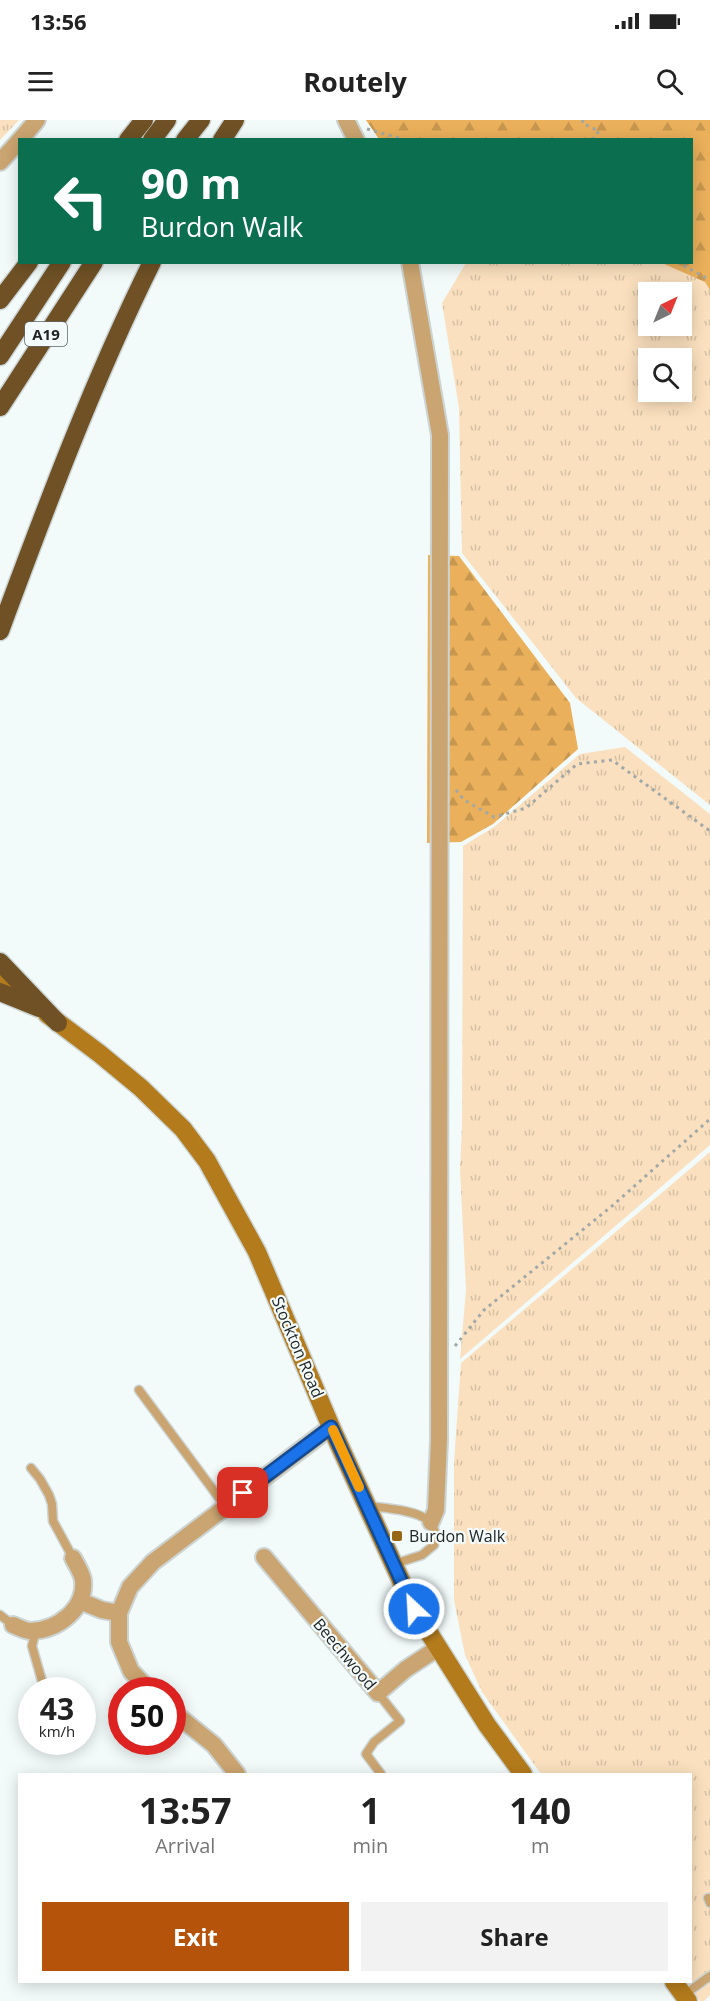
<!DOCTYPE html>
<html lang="en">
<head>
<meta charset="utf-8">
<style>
	body { margin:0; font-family:"Open Sans",sans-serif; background:#f2f2f2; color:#222; height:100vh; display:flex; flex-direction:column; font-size:22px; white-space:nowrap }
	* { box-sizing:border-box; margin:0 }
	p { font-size:20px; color:#767676 }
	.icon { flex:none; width:33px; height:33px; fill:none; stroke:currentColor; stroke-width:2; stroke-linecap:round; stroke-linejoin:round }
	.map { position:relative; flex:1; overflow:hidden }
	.drawer { position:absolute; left:18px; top:1653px; width:674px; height:210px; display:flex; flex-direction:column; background:#fff; border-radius:0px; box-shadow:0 3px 15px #0003 }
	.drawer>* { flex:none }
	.banner { position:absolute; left:18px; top:18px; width:675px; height:126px; border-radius:0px; box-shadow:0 3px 15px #0003; background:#0b6e4f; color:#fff; overflow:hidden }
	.needle { width:39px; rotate:43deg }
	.fabs { position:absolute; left:638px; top:162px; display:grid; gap:12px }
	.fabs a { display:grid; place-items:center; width:54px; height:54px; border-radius:0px; background:#fff; box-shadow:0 3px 15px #0003; font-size:30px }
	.speed { position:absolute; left:18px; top:1557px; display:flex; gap:12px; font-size:30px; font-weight:700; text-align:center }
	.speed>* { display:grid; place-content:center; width:78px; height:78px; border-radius:50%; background:#fff; box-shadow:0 3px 15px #0003; line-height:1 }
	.speed small { font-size:15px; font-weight:400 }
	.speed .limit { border:9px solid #d22; background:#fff; color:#111 }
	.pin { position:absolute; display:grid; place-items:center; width:51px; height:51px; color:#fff; margin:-26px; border-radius:12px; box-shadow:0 3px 9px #0006 }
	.me { position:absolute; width:66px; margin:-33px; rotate:335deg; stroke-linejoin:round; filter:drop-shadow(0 0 4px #0008) }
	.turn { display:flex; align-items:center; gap:21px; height:126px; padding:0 24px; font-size:27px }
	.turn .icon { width:78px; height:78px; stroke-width:2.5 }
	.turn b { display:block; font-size:42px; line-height:51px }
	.eta { display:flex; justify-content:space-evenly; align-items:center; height:102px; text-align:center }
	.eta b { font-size:36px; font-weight:700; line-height:42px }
	.cta { display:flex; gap:12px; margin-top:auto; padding:12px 24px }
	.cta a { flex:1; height:69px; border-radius:0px; background:#b45309; color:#fff; font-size:24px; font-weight:700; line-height:69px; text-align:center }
	.cta a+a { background:#f2f2f2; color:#222 }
	.status { display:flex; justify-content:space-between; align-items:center; height:42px; padding:0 30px; background:#fff; direction:ltr }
	.status svg { height:16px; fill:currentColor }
	header { display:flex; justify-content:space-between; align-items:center; height:78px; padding:0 24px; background:#fff; font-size:27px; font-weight:700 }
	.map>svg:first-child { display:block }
</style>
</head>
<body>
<div class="status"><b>13:56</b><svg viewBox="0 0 49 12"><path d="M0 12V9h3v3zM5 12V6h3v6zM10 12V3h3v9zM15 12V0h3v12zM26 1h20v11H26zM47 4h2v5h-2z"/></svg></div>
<header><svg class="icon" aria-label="menu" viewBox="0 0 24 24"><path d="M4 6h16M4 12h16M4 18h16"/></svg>Routely<svg class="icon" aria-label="search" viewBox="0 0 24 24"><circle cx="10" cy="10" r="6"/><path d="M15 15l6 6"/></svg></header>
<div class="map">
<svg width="710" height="1881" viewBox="0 0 710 1881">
	<defs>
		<pattern id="grass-tufts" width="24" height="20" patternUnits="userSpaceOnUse" patternTransform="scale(1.5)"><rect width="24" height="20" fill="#fae0be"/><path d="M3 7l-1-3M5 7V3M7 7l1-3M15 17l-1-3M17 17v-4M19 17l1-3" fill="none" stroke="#d6c0a3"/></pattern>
		<pattern id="forest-firs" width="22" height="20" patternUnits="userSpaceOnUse" patternTransform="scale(1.5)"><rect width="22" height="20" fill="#eab05b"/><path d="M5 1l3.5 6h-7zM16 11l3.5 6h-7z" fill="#c8974f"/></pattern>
	</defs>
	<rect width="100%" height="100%" fill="#f2fbfa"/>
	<g fill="url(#grass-tufts)" fill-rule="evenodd">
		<polygon points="0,0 19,0 0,20"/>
		<path d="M366,0h344v685l-134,-107 -114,-145 -3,-145 -17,-105 24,-40 226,-1v-122l-313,-1zM648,172h33v34h-33zM648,238h33v34h-33z"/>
		<polygon points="625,627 710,694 710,1025 460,1239 466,1170 460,1049 462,1006 463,726 494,707 580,634"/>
		<polygon points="710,1032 710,1875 704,1881 700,1881 687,1862 690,1862 690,1654 541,1654 482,1572 465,1535 454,1480 454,1342 461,1243"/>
	</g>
	<g fill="url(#forest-firs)">
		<polygon points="366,0 710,0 710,170 705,162 662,143 692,142 692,20 379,19"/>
		<polygon points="428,435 459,436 570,583 578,629 493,704 461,722 427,723"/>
	</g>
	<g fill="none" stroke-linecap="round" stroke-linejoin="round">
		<defs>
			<g id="lane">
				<polyline points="139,1270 225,1386"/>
				<polyline points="31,1348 40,1359 49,1375 52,1384 53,1401 73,1438"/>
				<path d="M368,1386c16,2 51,4 62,16 6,6 5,14 4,23l-12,10 -28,9"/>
				<polyline points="0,1495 13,1505"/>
				<polyline points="36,1510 32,1526 42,1561"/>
				<polyline points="378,1573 400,1601 374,1622 366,1634 381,1654"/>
				<polyline points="708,1778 710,1783"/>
				<polyline points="684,1875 710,1856"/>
			</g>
			<g id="street">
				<polyline points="346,0 356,20"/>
				<polyline points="20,20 37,0"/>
				<polyline points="0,42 20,20"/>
				<polyline points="410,142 440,315 439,1320 436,1390 431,1402"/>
				<polyline points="264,1437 378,1573 406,1549 438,1528"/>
				<polyline points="80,1481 102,1490 119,1493"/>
				<path d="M13,1505c5,2 12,6 18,6 27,-1 55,-22 52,-51 -1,-7 -7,-16 -10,-22"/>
				<polyline points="149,1570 131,1551 119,1522 119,1493 130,1467 153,1442 331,1307"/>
				<polyline points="172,1591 214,1625 237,1654"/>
			</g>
			<g id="secondary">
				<polyline points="0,857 26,877"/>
				<polyline points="47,894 100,934 141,968 183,1009 207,1041 257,1132 331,1307 414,1489 487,1605 523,1654"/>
				<polyline points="674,1862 688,1881"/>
			</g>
			<g id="highway">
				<polyline points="128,20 144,0"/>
				<polyline points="152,20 167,0"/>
				<polyline points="185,20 201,0"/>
				<polyline points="222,20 235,0"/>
				<polyline points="0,180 29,142"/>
				<polyline points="0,236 62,142"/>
				<polyline points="0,287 94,142"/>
				<path d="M0,511c46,-124 93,-250 152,-369"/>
				<polyline points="0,842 58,903"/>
				<polyline points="0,872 39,888"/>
			</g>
		</defs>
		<use href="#lane" stroke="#ccd4d3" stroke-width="11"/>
		<use href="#street" stroke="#ccd4d3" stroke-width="20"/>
		<use href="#secondary" stroke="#ccd4d3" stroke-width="21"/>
		<use href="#highway" stroke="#ccd4d3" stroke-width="21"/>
		<g stroke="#a1a8a7" stroke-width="3" stroke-dasharray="3 4.5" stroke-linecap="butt">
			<polyline points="583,0 582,3 599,11 592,20"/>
			<polyline points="367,9 406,20"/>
			<polyline points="677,142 710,160"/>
			<polyline points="456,670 464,680 494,697 526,688 577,644 612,640 710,711"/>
			<polyline points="455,1226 484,1190 612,1086 710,999"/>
		</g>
		<use href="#lane" stroke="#cba571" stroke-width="8"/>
		<use href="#street" stroke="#cba571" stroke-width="16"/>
		<use href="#secondary" stroke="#b37b1b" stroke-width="18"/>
		<use href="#highway" stroke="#6f5125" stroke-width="18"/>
	</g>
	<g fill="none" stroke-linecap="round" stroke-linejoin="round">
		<defs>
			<polyline id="route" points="243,1373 331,1307 414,1489"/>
		</defs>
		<use href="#route" stroke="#114b97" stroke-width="15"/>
		<use href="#route" stroke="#1a73e8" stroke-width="10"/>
		<polyline stroke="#f59e0b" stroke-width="10" points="333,1310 359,1367"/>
	</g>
	<rect fill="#976717" stroke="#f2fbfa" stroke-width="2" x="391" y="1410" width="12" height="12" rx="3"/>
	<g text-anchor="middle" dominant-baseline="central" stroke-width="4.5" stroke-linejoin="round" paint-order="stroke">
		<rect fill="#f2fbfa" stroke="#606464" stroke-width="1.5" x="25" y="202" width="42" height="24" rx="4.5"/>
		<g font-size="15" font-weight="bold" fill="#212424">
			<text x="46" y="214">A19</text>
		</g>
		<g font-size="16" fill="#212424" stroke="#f2fbfa">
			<text transform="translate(298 1227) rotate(67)">Stockton Road</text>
			<text transform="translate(345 1534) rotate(50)">Beechwood</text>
		</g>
		<g font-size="16" fill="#212424" stroke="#f2fbfa" text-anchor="start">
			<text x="409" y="1416">Burdon Walk</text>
		</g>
	</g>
</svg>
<div class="fabs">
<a><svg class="needle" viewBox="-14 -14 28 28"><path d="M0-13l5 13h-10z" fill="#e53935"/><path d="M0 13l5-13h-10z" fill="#767676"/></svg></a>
<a><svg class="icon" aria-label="search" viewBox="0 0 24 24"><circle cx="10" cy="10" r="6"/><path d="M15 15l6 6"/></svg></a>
</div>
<div class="speed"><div>43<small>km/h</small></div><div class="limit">50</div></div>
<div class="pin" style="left:243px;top:1373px;background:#d93025"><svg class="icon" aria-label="arrive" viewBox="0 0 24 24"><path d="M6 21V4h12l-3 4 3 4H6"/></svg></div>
<svg class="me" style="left:414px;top:1489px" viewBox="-20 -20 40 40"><circle r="17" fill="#1a73e8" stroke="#fff" stroke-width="3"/><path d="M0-11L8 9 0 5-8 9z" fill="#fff"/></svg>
<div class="banner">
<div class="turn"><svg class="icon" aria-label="left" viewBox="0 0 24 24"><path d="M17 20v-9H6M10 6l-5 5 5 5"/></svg><div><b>90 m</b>Burdon Walk</div></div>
</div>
<section class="drawer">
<div class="eta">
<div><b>13:57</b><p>Arrival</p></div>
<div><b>1</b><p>min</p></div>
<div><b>140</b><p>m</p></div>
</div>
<div class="cta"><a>Exit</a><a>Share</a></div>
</section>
</div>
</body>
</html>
